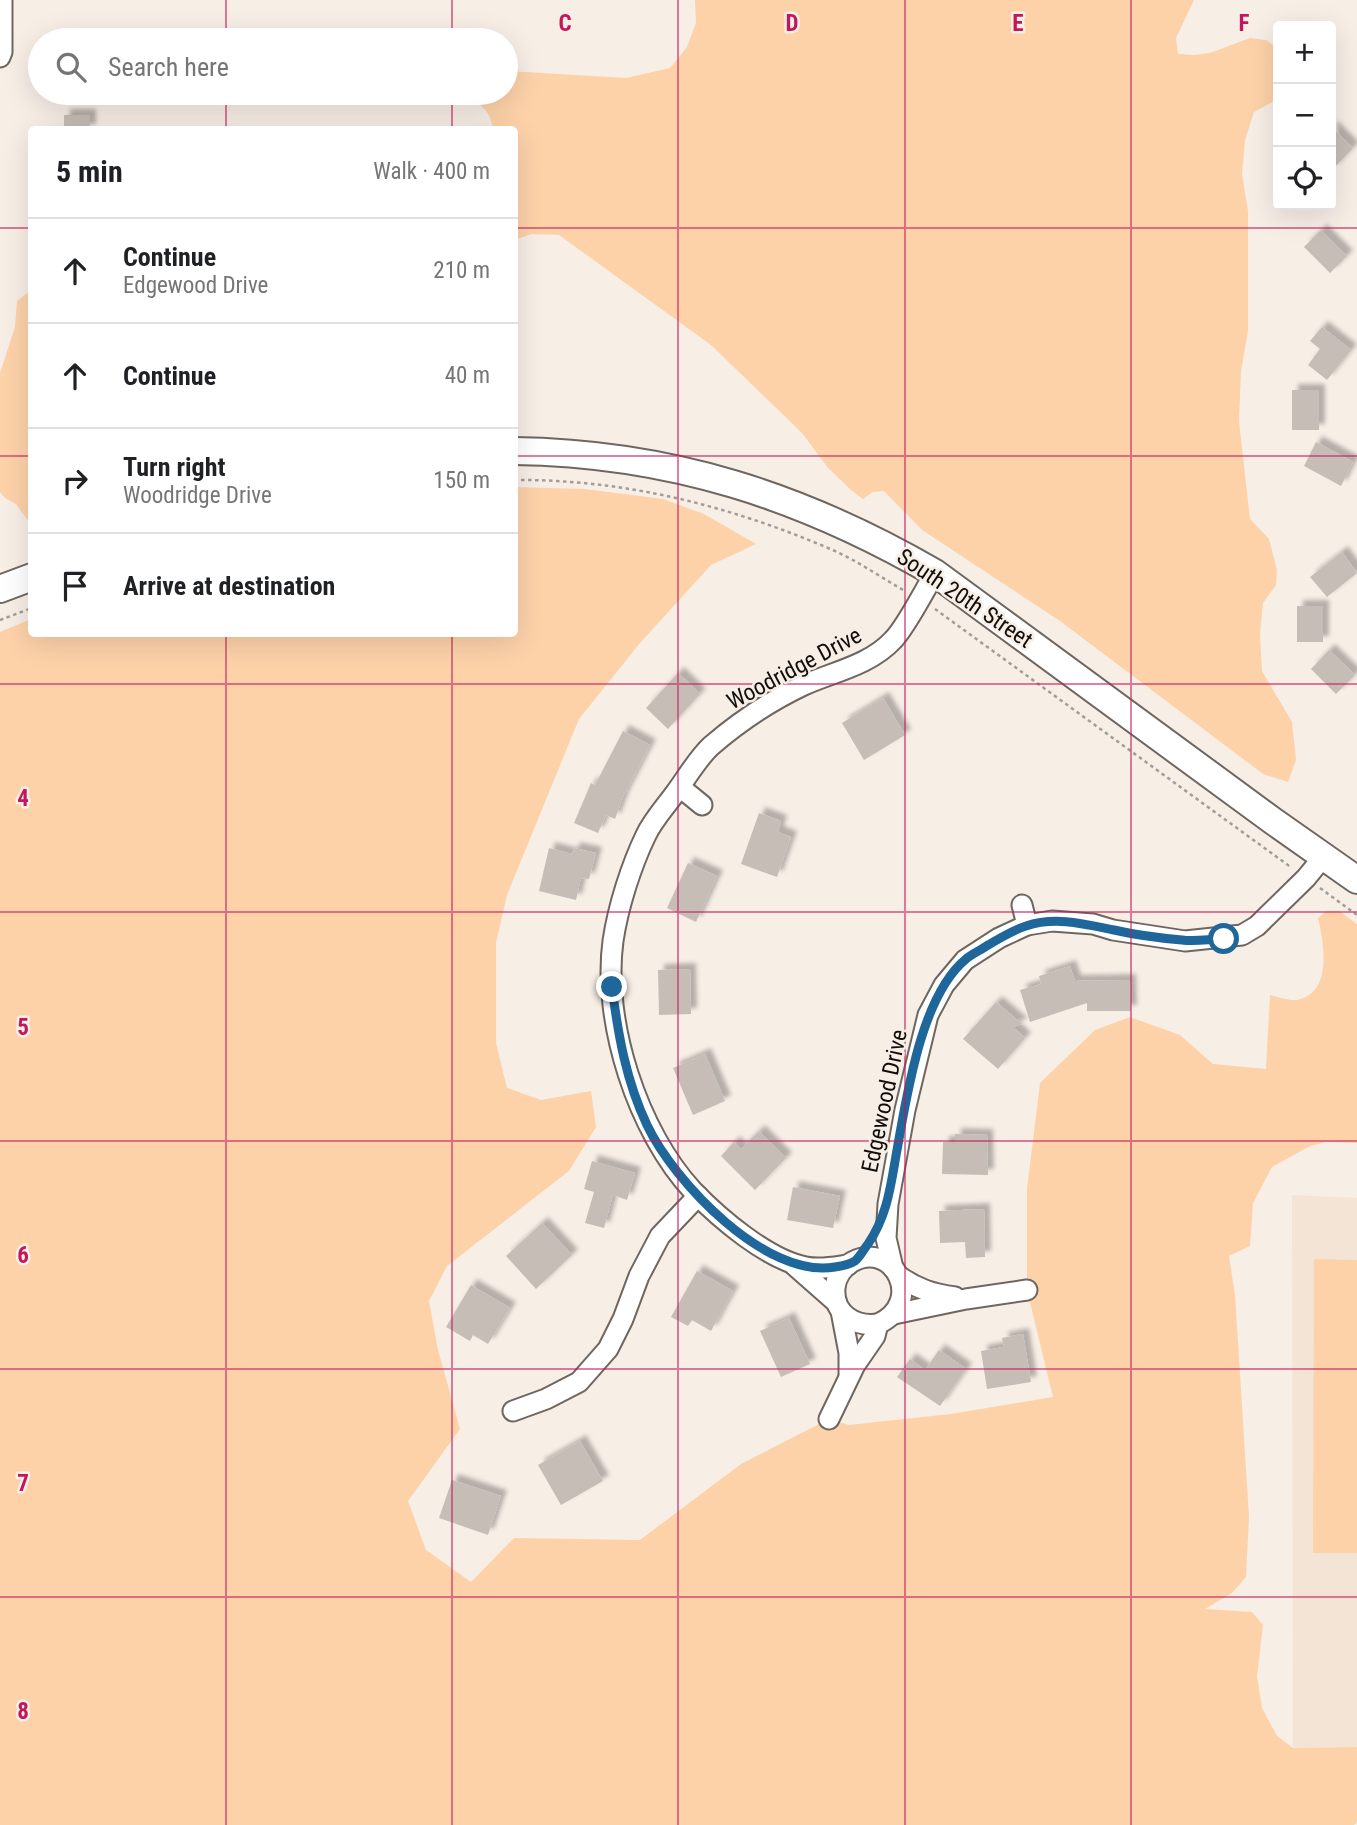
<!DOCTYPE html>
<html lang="en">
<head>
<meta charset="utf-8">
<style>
  :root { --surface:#fff; --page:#f6f6f6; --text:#202124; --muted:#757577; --line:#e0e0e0 }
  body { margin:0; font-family:"Roboto Condensed",sans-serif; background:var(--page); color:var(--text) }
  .controls { position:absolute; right:21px; top:21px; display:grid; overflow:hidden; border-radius:7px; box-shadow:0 7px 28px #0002 }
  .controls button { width:63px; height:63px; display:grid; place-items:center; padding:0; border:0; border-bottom:2px solid var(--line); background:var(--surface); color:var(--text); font:35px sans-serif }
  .stop { position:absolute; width:21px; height:21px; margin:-16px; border:5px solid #1f679b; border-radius:50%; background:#fff }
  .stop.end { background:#1f679b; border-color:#fff; box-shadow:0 2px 7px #0008 }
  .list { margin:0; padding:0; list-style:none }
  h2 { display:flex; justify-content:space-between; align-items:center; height:91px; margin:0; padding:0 28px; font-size:30px }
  h2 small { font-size:23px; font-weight:400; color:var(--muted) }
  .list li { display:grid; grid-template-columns:46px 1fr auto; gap:21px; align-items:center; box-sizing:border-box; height:105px; padding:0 28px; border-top:2px solid var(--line) }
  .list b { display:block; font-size:26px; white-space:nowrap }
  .list p { margin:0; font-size:23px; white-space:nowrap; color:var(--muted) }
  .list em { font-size:23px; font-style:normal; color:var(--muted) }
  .icon { flex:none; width:38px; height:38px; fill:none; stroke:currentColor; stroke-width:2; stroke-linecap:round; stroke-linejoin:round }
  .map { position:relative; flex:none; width:1357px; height:1825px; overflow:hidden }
  .search { position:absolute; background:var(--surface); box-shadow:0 7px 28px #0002; left:28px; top:28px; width:490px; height:77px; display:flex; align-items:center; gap:18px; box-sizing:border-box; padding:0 24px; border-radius:38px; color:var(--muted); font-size:26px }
  .panel { position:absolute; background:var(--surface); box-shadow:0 7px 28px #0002; left:28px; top:126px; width:490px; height:511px; border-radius:7px }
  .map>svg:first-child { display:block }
  .built { fill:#f3e4d6 }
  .green { fill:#fdd2a9 }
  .building { fill:#c6beb6; filter:url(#shadow) }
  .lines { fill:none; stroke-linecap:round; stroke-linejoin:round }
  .street-casing { stroke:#6e665f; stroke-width:23 }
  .secondary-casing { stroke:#6e665f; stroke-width:30 }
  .path { stroke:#a39d97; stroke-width:2.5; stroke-dasharray:3.5 3.5; stroke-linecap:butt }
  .street { stroke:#fff; stroke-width:19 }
  .secondary { stroke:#fff; stroke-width:26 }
  .route { stroke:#1f679b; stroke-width:9 }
  .grid { fill:none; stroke:#c2185b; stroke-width:2; stroke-opacity:0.55 }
  .labels { text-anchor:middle; stroke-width:5; stroke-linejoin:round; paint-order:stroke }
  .street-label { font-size:23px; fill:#100d0b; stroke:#f7eee6 }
  .grid-label { font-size:23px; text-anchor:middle; font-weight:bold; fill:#c2185b; stroke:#f7eee6; stroke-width:5; stroke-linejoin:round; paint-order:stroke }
</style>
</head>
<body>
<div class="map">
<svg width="1357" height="1825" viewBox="0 0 1357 1825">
  <defs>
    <filter id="shadow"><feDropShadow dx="6" dy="-6" stdDeviation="2" flood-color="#0004"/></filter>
  </defs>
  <rect width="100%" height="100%" fill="#f7eee6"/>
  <polygon class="built" points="1292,1195 1357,1198 1357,1747 1293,1748"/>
  <g class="green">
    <path d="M695,0H1194L1176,38L1178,54L1194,55L1210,53L1250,38L1266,40L1278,49V99L1254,112L1245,140L1242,174L1248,211V331L1241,371L1239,421L1250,519L1269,539L1277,570L1276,585L1263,603L1260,634L1262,671L1292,722L1296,760L1288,782L1263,774L1060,621L922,530L884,491L873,492L863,499L851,490L828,468L802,433L711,345L559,235L531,234L515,240L514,130L493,129C489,104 475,101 453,96L450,93H506V71L626,78L670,68L687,47L696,23Z"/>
    <polygon points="31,290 31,525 16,504 5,498 0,492 0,373 15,327 17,301"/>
    <path d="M515,487L584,489L663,499L704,514L756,544L711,565L640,643L579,719L507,895L496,943V1043L507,1088L541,1100L591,1091L596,1127L569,1171L447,1266L429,1301L438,1350L460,1429L408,1501L426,1550L471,1582L514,1538L640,1540L741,1464L829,1419L849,1425L951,1414L1053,1397L1027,1290V1189L1040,1083L1095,1030L1130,1017L1180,1035L1213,1064L1266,1069L1270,995C1278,997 1290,1001 1297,1000C1333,993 1324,943 1318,918L1327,911H1339L1357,924V1143L1326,1142L1310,1146L1272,1167L1253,1203L1250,1246L1229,1256L1235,1295L1249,1517L1246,1577L1232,1593L1205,1609L1252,1612L1263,1625L1257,1676L1262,1708L1277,1736L1293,1748L1357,1747V1822L1354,1825H0V632L31,619L32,634H514Z"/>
    <polygon points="1314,1259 1357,1260 1357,1553 1313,1553"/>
  </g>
  <g class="building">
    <rect x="64" y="115" width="26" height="15"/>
    <polygon points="1331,126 1353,148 1331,171"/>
    <polygon points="1321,230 1347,256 1330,273 1304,247"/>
    <polygon points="1322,327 1351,350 1327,380 1308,365 1320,349 1310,341"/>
    <rect x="1292" y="390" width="27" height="40"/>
    <polygon points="1316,442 1353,462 1341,486 1304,466"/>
    <polygon points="1342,552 1357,573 1327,597 1310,577"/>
    <rect x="1297" y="606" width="26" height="36"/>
    <polygon points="1329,650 1355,675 1336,694 1311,669"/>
    <polygon points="678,673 700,694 668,729 646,708"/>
    <polygon points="883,698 905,735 864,760 842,723"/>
    <polygon points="623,731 650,745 623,797 615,819 606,815 598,833 574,823 591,783 595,785"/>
    <polygon points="759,813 781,821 778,832 791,837 777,877 741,864"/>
    <polygon points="549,848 572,854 574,848 596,853 589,879 581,878 576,900 539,891"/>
    <polygon points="688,863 717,876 696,922 667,908"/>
    <polygon points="1070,966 1075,981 1130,980 1131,1011 1087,1011 1087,1003 1030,1022 1020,990 1041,984 1039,976"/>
    <polygon points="690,969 691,1014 659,1015 658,970"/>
    <polygon points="996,1002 1022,1024 1013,1027 1025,1038 998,1069 963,1039"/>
    <polygon points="705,1054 725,1101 693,1115 673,1068"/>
    <polygon points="759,1131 786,1158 755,1190 721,1156 734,1142 741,1149"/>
    <polygon points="955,1134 987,1135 988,1175 942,1174 943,1142 955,1142"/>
    <polygon points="592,1161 635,1173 627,1200 613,1195 604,1228 585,1223 594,1192 584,1189"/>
    <polygon points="793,1187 840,1196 833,1228 787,1220"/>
    <polygon points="984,1209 985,1257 966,1258 965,1242 940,1243 939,1211"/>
    <polygon points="542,1223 572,1255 536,1289 506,1256"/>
    <polygon points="697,1271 733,1291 711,1331 692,1320 688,1326 671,1317"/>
    <polygon points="471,1285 510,1308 488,1344 473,1335 470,1341 446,1327"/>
    <polygon points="789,1318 810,1364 781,1377 760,1331"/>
    <polygon points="1023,1334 1031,1382 987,1389 981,1351 1004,1347 1002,1338"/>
    <polygon points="939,1350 966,1369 940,1406 897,1377 910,1359 925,1370"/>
    <polygon points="580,1441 603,1481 561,1505 538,1465"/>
    <polygon points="452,1480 501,1496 488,1535 439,1518"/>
  </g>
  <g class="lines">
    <g class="street-casing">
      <g id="street">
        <polyline points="0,57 2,52 2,0"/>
        <polyline points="680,787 702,805"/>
        <polyline points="1022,905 1027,925"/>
        <polyline points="794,1265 836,1302"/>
        <path d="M848,1265C834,1267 820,1270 806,1267C768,1260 719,1218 693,1191C638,1132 602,1022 613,941C618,907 631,866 646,835C653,820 666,806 676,792C687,777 698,758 711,746C740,721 770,701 804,685C833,672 870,665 893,640C906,627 924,591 935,573"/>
        <polyline points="893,1268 886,1238 888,1204 905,1110 928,1015 944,985 965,960 999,938 1027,925 1052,921 1093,924 1113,930 1185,941 1242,935 1257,926 1306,878 1324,856"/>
        <path d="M899,1276C917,1289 933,1294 955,1297"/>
        <polyline points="841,1311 849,1353 849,1374"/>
        <polyline points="894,1314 966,1299 1027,1290"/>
        <polyline points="513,1411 546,1399 579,1382 608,1349 623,1319 639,1276 660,1236 698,1196"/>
        <path d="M829,1419L855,1365L875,1336L878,1324C926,1302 893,1239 852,1262C842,1268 836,1277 835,1288C833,1314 855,1327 878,1324"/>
      </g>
    </g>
    <g class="secondary-casing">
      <g id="secondary">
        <path d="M514,451C670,453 802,496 935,573L1273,821L1357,880"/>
        <polyline points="0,589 32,577"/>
      </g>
    </g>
    <g class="path">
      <path d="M514,480C626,479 734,507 835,551C859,562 882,578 905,591"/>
      <polyline points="935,609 1292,868"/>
      <polyline points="0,620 32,608"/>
      <polyline points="1320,888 1357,915"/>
    </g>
    <use href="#street" class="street"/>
    <use href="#secondary" class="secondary"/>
  </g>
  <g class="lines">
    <path class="route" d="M612,987C618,1034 626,1081 647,1125C674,1182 766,1279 835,1267C842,1266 849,1265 855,1261C860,1257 864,1249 868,1244C888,1215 891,1183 897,1150C907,1095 921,996 966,959C972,954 981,950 988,945C1000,938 1013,930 1026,926C1055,916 1085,924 1114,930C1136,935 1159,938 1182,940C1195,942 1210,939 1224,939"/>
  </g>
  <path class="grid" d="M226,0V40M452,0V40M678,0V1825M905,0V1825M1131,0V1825M226,93V130M452,93V130M0,228H32M514,228H1357M0,456H32M514,456H1357M226,634V1825M452,634V1825M0,684H1357M0,912H1357M0,1141H1357M0,1369H1357M0,1597H1357"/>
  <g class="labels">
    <g class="street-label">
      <text transform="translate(965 598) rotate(34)" y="8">South 20th Street</text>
      <text transform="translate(794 668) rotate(-28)" y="8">Woodridge Drive</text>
      <text transform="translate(884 1101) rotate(-78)" y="8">Edgewood Drive</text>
    </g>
  </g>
  <g class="grid-label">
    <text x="565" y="31">C</text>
    <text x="792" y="31">D</text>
    <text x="1018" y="31">E</text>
    <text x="1244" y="31">F</text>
    <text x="23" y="806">4</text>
    <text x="23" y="1035">5</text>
    <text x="23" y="1263">6</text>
    <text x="23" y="1491">7</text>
    <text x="23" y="1719">8</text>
  </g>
</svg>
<div class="controls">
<button>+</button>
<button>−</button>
<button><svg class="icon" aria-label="locate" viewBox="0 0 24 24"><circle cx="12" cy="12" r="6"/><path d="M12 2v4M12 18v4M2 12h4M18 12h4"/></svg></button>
</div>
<div class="stop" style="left:1224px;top:939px"></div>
<div class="stop end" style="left:612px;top:987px"></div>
<div class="search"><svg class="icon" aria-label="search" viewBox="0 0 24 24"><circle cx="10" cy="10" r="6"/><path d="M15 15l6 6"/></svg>Search here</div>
<section class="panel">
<h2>5 min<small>Walk · 400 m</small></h2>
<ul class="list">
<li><svg class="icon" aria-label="ahead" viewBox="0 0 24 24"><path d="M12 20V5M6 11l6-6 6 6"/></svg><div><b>Continue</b><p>Edgewood Drive</p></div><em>210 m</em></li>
<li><svg class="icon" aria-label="ahead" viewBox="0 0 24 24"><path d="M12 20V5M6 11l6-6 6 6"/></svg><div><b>Continue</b></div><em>40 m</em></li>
<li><svg class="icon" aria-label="right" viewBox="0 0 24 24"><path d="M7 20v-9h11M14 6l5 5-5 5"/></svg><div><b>Turn right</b><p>Woodridge Drive</p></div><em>150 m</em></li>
<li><svg class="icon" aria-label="arrive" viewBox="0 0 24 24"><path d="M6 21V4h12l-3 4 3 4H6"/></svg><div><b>Arrive at destination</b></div></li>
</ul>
</section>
</div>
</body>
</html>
